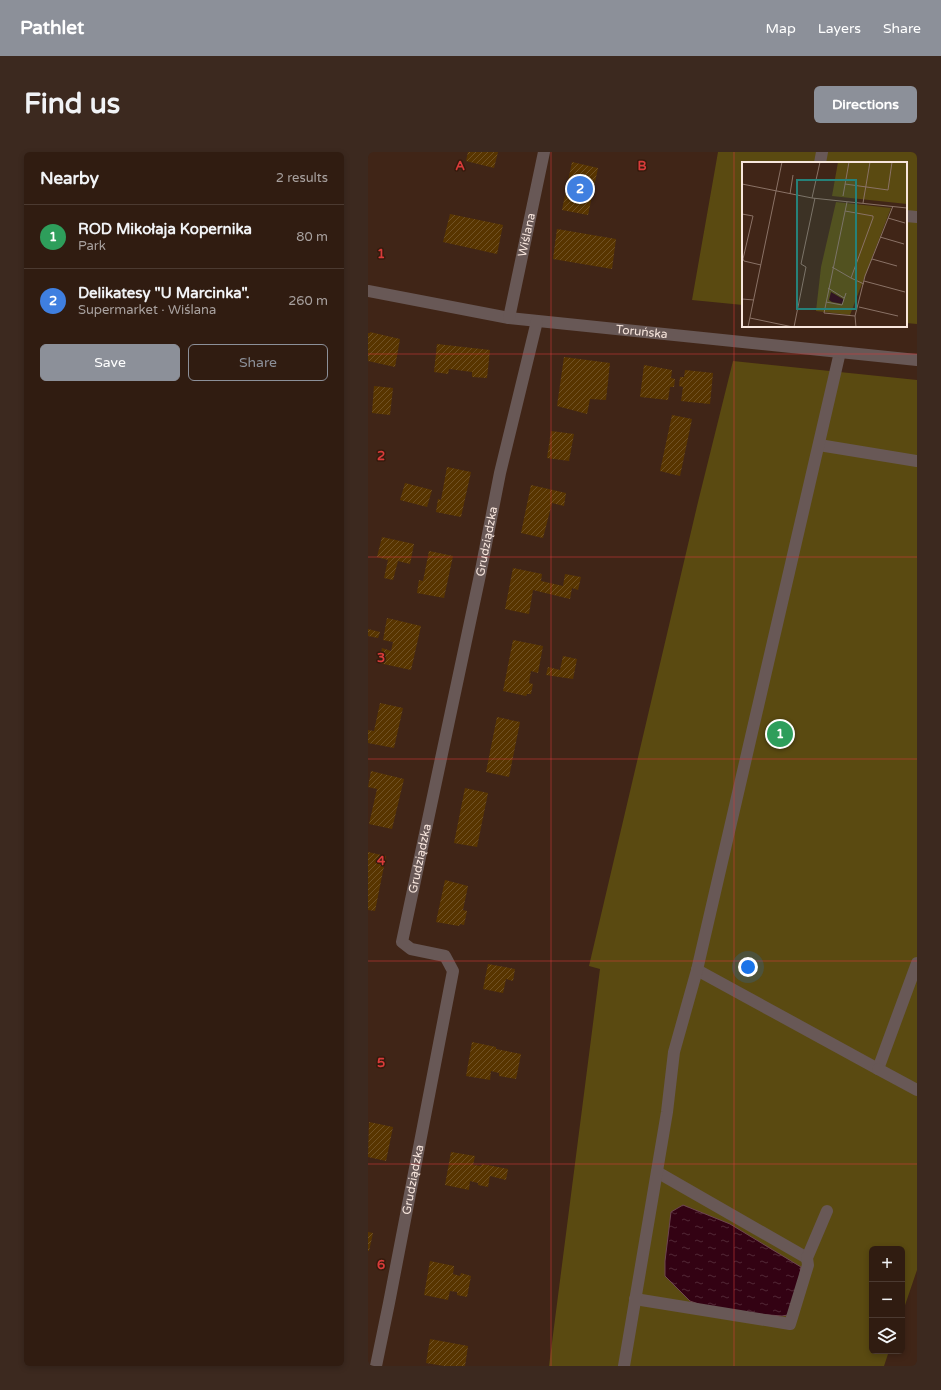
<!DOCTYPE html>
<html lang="en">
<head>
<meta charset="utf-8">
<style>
  :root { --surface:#301c11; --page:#3c291f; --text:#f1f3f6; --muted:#a8a19f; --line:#4b3a31; --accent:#8c9099 }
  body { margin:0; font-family:"Varela Round",sans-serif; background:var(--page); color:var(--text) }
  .controls { position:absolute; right:12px; bottom:12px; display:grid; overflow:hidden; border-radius:6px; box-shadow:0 2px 6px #0003 }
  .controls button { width:36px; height:36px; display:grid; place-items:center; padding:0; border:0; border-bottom:1px solid var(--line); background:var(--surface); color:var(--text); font:20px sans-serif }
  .you { position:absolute; left:380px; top:815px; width:14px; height:14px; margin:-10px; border:3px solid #fff; border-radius:50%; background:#1a73e8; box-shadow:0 0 0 6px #1a73e833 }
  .badge { display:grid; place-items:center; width:26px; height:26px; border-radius:50%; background:var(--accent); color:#fff; font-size:13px; font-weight:700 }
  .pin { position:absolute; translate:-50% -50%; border:2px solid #fff; box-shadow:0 1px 4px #0006 }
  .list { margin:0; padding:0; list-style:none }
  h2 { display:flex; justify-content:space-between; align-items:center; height:52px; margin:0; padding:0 16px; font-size:17px }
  h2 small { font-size:13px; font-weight:400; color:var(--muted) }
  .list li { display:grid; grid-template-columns:26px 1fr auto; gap:12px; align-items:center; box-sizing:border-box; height:64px; padding:0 16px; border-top:1px solid var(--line) }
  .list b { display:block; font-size:15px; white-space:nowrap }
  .list p { margin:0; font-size:13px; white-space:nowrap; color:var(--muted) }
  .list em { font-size:13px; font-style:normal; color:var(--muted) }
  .actions { display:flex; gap:8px; padding:12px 16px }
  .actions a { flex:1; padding:9px 0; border:1px solid var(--accent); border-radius:6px; text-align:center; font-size:14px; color:var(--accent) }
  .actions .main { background:var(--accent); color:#fff }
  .icon { flex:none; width:22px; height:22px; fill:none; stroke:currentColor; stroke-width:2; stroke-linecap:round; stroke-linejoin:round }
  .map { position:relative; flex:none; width:549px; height:1214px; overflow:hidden; border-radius:6px }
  header { display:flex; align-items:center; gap:24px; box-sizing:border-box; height:56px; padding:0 20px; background:var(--accent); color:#fff }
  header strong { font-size:19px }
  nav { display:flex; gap:22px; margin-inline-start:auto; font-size:14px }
  .intro { display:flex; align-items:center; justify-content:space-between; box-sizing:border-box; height:96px; padding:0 24px }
  h1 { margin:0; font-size:28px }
  .button { padding:10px 18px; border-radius:6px; background:var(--accent); color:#fff; font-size:14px; font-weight:700 }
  main { display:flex; gap:24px; padding:0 24px }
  aside { flex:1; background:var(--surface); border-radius:6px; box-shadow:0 2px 6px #0003 }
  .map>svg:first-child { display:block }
  .green { fill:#5a4a11 }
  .water { fill:url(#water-ripples); stroke:#6e4650 }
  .building { fill:url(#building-hatch) }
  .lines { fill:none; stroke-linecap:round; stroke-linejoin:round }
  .service { stroke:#685856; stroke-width:12 }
  .minor { stroke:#685856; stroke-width:12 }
  .grid { fill:none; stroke:#d93b3a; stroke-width:1; stroke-opacity:0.55 }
  .labels { text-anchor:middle; stroke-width:3; stroke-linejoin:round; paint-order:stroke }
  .street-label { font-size:12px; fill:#f8e6dd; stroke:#351b0d }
  .inset-road { fill:none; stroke:#8a7266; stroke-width:1 }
  .view { fill:#268179; fill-opacity:0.15; stroke:#268179; stroke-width:2 }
  .inset-edge { fill:none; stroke:#f8e6dd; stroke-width:2 }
  .grid-label { font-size:13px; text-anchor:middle; font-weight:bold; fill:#d93b3a; stroke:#351b0d; stroke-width:3; stroke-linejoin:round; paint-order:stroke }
</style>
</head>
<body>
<header>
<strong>Pathlet</strong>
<nav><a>Map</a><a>Layers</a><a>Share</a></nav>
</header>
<div class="intro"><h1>Find us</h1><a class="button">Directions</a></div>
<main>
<aside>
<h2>Nearby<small>2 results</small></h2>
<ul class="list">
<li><span class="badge" style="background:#2e9e5b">1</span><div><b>ROD Mikołaja Kopernika</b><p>Park</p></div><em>80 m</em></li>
<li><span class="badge" style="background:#3f7fe0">2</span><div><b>Delikatesy &quot;U Marcinka&quot;.</b><p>Supermarket · Wiślana</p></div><em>260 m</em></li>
</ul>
<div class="actions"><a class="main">Save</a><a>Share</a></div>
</aside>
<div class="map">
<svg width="549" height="1214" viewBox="0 0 549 1214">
  <defs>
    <pattern id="water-ripples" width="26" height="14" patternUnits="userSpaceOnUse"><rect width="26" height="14" fill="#330213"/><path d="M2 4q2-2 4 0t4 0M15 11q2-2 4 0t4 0" fill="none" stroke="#512735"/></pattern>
    <pattern id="building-hatch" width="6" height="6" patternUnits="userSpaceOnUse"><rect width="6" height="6" fill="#583500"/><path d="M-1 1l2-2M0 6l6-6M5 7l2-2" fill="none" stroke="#715225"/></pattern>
  </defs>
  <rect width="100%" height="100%" fill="#402517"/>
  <g class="green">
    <polygon points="350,0 549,0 549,172 538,171 538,11 375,11 375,153 324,148"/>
    <polygon points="365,209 549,228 549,1118 534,1162 534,1097 504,1097 504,1199 521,1199 516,1214 181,1214 232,817 221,814 330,350"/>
  </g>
  <polygon class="water" points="315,1053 362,1072 433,1115 426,1162 414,1164 350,1159 322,1149 297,1124 297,1109 303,1060"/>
  <g class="building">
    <polygon points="100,0 130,0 126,16 98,9"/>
    <polygon points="204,10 230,16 220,63 194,58"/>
    <polygon points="82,62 135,73 129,102 75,90"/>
    <polygon points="189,77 248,87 244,117 185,107"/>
    <polygon points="2,180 32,187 27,215 0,209 0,181 2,181"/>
    <polygon points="69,192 122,198 119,226 104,225 104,220 81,217 80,222 66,220"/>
    <polygon points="196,205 242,211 238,248 222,247 219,262 189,254"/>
    <polygon points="276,213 304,218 303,226 307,227 306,235 302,235 300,248 272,245"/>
    <polygon points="317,218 345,221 342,252 313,249 315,235 311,234 312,225 316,225"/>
    <polygon points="6,234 25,236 22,263 4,261"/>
    <polygon points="304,263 324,267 312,324 292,319"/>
    <polygon points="183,279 206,282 201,309 179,306"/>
    <polygon points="79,315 103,320 93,365 68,360 70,347 73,348"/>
    <polygon points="37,331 64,338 59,355 32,348"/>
    <polygon points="163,333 198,341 196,354 184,351 175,386 153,381"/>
    <polygon points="14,385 46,392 42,412 30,409 25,428 16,426 20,408 9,405"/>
    <polygon points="61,399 85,404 76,446 49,441 51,428 55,429"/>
    <polygon points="145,416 174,422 173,429 195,434 197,422 213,425 210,438 204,436 202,447 165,438 161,462 137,457"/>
    <polygon points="19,466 53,474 43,518 11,511 14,496 23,499 25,490 15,488"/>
    <polygon points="0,477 12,480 10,486 0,484"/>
    <polygon points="145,488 175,494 170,521 163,519 161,531 165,532 163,542 159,542 158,544 135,539"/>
    <polygon points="195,504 209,507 205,527 178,523 180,515 192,518"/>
    <polygon points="12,551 35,556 26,596 0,591 0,578 6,579"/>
    <polygon points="129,565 152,570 141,625 118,620"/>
    <polygon points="3,619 36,627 24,677 1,672 9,637 0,635"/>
    <polygon points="97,636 120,641 109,695 86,691"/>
    <polygon points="0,700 18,704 7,759 0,758"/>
    <polygon points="77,728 100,734 95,758 99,759 96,773 92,772 91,774 68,770"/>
    <polygon points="120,812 147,817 145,829 138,827 135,841 115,837"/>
    <polygon points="104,890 128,895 128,897 153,902 148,927 131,924 131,921 123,919 122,928 98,924"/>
    <polygon points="1,970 25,975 18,1009 0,1005"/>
    <polygon points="83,1000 107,1004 105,1013 113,1014 114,1012 140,1017 138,1028 122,1024 120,1035 110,1033 110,1031 102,1029 101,1038 77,1033"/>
    <polygon points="0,1080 5,1081 1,1099 0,1099"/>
    <polygon points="62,1109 86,1114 85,1122 92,1124 93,1121 103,1124 99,1145 89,1143 89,1140 82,1139 80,1148 56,1143"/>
    <polygon points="62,1187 100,1194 97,1214 76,1214 58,1211"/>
  </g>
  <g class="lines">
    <g class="service">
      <polyline points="452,11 454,0"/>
      <polyline points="538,64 549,65"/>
      <polyline points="451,293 549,309"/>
      <polyline points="329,818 510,917 549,811"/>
      <polyline points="510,917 549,938"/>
      <polyline points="289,1020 439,1106"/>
      <polyline points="267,1147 422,1172 440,1113 439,1106 459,1059"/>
      <polyline points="256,1214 299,960 306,900 329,818 472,200"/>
    </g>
    <g class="minor">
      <path id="s1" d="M0,139L141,166L549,208"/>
      <path id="s2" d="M141,166L176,0"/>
      <path id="s3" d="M8,1214L21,1151L85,819L77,804L43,797L34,790L112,423L132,321L169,169"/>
    </g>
  </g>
  <path class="grid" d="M183,0V1214M366,0V1214M0,202H549M0,405H549M0,607H549M0,809H549M0,1012H549"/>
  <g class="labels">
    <g class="street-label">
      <text dy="4" stroke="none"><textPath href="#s2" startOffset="85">Wiślana</textPath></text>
      <text dy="4" stroke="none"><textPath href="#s1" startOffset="277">Toruńska</textPath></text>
      <text dy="4" stroke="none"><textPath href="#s3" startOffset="875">Grudziądzka</textPath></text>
      <text dy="4" stroke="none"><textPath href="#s3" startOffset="551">Grudziądzka</textPath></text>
      <text dy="4" stroke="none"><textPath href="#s3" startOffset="190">Grudziądzka</textPath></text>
    </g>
  </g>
  <g transform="translate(374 10)">
    <rect width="165" height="165" fill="#402517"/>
    <path d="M96,0H165V42L90,34ZM94,40L149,46L108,153L74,149L79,105Z" fill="#5a4a11"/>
    <path d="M89,130L101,137V142L90,140L87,138Z" fill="#330213"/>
    <path class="inset-road" d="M0,22L70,36L165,46M103,22L146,28L150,0M48,32L51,13M101,34L107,0M70,36L78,0M105,40L82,151L113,154M121,41L128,0M0,52L11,54L1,97L2,99L19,103M146,56L163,61M138,75L162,82M130,97L155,104M90,105L109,116L131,56V54L103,49M109,116L122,122M122,119L163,130M86,126L102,136M0,137L12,138M84,140L100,143L104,131M117,145L156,154M8,156L51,165M6,165L40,0M52,165L64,105L59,102L73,36M114,165L113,154L123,114L151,44"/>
    <path class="view" d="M55,18H114V147H55Z"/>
    <rect width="165" height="165" class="inset-edge"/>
  </g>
  <g class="grid-label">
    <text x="92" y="18">A</text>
    <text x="274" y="18">B</text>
    <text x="13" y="106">1</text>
    <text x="13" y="308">2</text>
    <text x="13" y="510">3</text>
    <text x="13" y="713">4</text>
    <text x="13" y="915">5</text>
    <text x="13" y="1117">6</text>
  </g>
</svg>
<div class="controls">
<button>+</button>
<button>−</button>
<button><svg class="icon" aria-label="layers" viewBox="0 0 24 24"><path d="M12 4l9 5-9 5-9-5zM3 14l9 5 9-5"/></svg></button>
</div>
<div class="you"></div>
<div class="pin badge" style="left:412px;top:582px;background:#2e9e5b">1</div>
<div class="pin badge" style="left:212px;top:37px;background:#3f7fe0">2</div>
</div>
</main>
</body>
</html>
